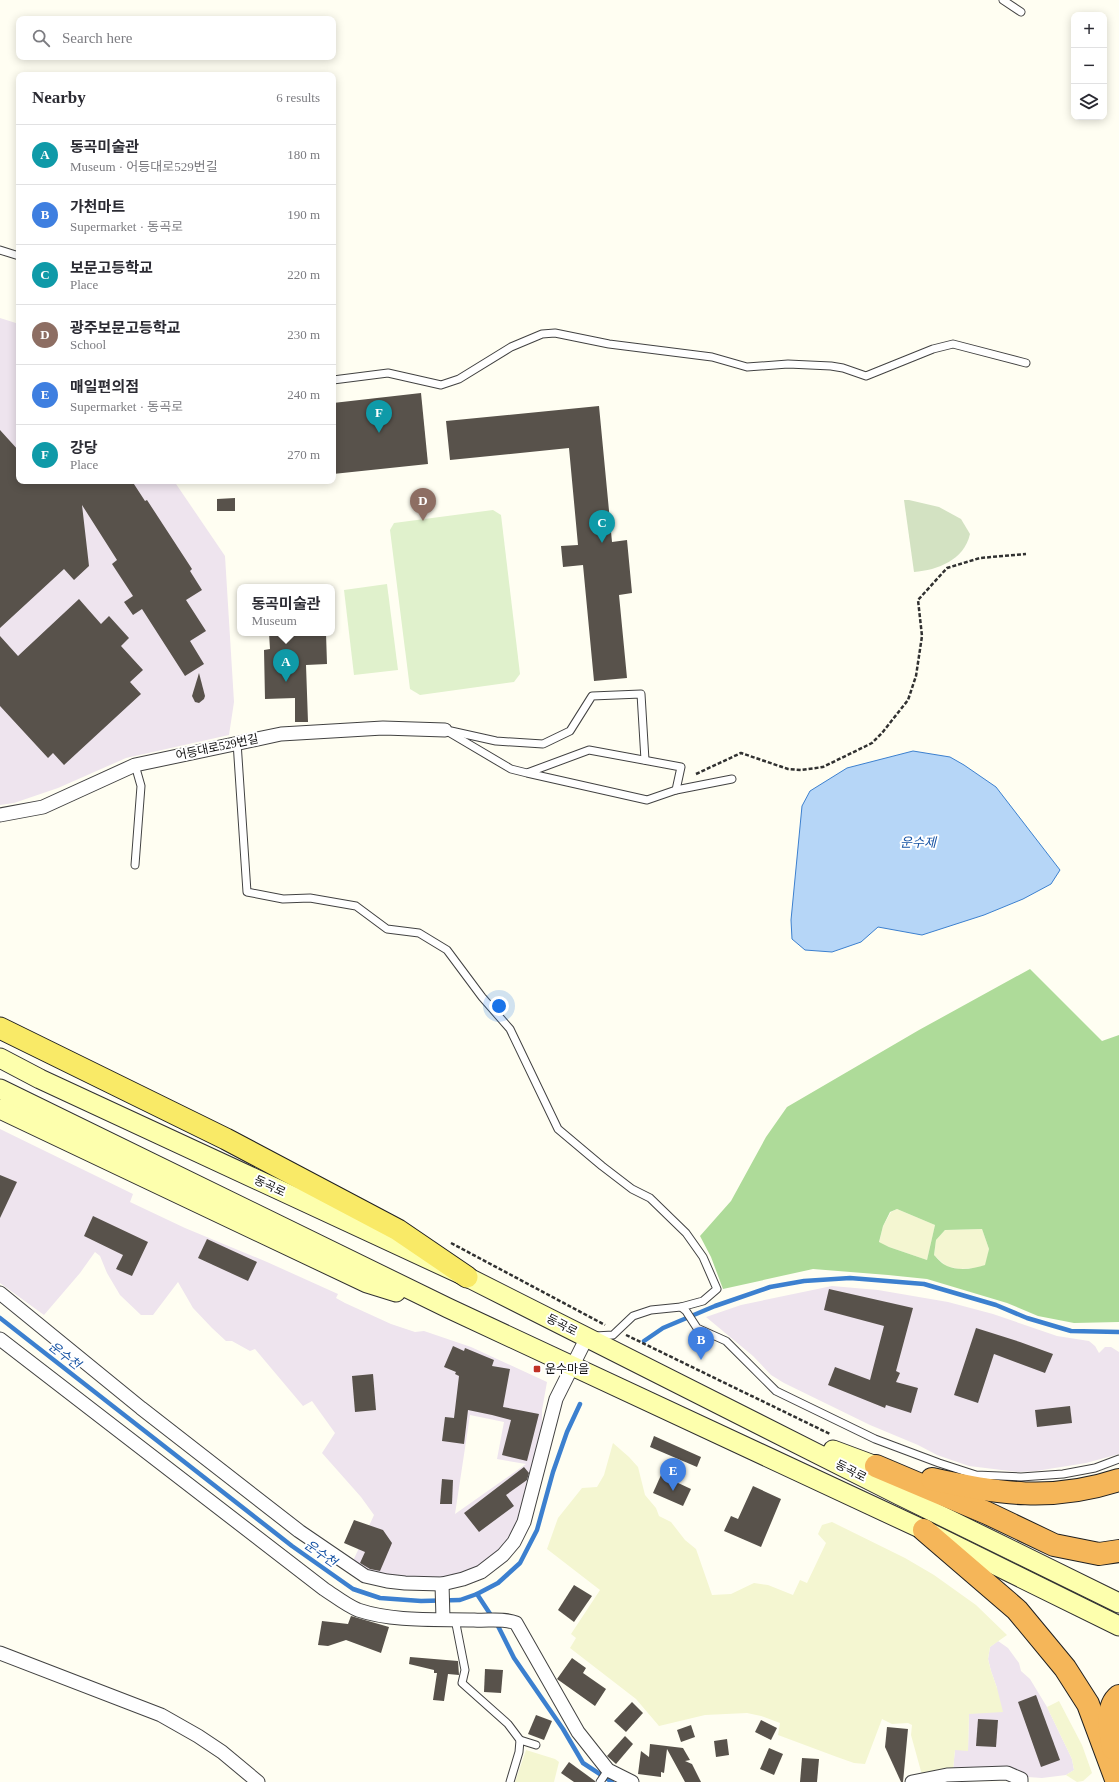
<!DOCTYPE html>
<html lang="en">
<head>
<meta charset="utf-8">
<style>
  :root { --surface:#fff; --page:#f2f2f3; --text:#2b2b33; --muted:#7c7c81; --line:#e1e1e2; --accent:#111827 }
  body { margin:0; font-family:"Times New Roman","Noto Sans KR",serif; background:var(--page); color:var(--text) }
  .controls { position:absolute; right:12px; top:12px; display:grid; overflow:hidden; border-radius:8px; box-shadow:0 2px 10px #0003 }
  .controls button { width:36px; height:36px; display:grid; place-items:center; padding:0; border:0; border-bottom:1px solid var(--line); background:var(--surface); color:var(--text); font:20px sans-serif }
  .you { position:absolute; left:499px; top:1006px; width:14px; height:14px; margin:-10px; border:3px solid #fff; border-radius:50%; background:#1a73e8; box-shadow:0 0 0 6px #1a73e833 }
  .badge { display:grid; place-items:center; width:26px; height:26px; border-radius:50%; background:var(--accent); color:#fff; font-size:13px; font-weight:700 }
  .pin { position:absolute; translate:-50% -33px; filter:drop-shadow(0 1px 2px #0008) }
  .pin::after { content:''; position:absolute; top:21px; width:14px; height:12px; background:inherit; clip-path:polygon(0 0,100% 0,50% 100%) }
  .popup { position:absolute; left:237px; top:584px; width:98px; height:52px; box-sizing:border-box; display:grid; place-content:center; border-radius:8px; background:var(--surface); filter:drop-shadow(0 1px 3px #0005); font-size:13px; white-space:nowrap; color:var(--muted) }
  .popup b { font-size:15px; color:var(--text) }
  .popup::after { content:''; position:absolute; left:50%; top:100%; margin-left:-8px; border:8px solid transparent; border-top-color:var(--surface) }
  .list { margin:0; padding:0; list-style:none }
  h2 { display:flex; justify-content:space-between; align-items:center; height:52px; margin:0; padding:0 16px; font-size:17px }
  h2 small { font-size:13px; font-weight:400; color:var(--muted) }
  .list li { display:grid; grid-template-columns:26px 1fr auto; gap:12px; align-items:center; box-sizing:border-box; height:60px; padding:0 16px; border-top:1px solid var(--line) }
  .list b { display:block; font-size:15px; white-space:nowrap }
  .list p { margin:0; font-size:13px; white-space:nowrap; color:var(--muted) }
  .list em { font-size:13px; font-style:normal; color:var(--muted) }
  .icon { flex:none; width:22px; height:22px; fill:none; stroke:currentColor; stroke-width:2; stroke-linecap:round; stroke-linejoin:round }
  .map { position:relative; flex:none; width:1119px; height:1782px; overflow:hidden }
  .search { position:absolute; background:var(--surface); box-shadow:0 2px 10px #0003; left:16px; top:16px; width:320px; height:44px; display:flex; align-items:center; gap:10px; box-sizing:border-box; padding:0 14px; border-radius:8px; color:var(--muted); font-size:15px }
  .panel { position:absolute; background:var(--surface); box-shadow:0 2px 10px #0003; left:16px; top:72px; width:320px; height:412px; border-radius:8px }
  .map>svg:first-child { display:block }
  .industrial { fill:#eee4ee; fill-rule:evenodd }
  .farmland { fill:#f4f6d1 }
  .forest { fill:#aedb99; fill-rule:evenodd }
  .cemetery { fill:#d3e2c2 }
  .pitch { fill:#e0f1cc }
  .water { fill:#b6d6f7; stroke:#3c80cf }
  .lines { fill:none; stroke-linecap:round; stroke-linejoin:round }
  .stream { stroke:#3c80cf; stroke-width:4.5 }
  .building { fill:#58524b }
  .lane-casing { stroke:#424242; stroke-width:9 }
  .street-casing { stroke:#424242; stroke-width:15 }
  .secondary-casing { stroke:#313131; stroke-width:21 }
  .primary-casing { stroke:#202020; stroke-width:23 }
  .highway-casing { stroke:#202020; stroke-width:24 }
  .path { stroke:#313131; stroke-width:2.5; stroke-dasharray:4 2; stroke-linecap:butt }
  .lane { stroke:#fff; stroke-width:7 }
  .street { stroke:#fff; stroke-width:13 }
  .secondary { stroke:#fdffad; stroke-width:19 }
  .primary { stroke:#f9ea67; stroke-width:21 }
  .highway { stroke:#f5b659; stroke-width:22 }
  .poi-dot { fill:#c23325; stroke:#fff; stroke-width:1.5 }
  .labels { text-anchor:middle; stroke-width:4; stroke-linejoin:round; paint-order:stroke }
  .street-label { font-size:12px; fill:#0f0f0f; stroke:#fff }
  .poi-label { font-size:12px; fill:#0f0f0f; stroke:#fff; text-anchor:start }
  .water-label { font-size:13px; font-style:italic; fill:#1653a4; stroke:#fff }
</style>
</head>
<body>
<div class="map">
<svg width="1119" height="1782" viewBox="0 0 1119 1782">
  <rect width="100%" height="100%" fill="#fffef2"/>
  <g class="industrial">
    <polygon points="0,318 19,324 19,481 174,481 225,556 234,702 229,735 126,758 58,788 14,803 0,805"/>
    <path d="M0,1129L133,1194L130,1202L185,1228L267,1262L338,1294L336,1298L345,1303L391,1324L415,1332L424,1331L471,1347L547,1382L542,1410V1427L530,1482L514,1530L503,1546L477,1569L441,1578L382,1575L368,1571L353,1561L374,1515L361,1497L322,1453L335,1433L312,1401L303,1406L255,1349L250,1351L232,1341H226L212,1328L193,1308L178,1282L153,1315H141L120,1295L107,1273L100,1256L95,1252L80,1273L44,1315L0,1283ZM470,1415L504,1422L497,1459L526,1464L455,1514Z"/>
    <polygon points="832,1286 878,1290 948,1302 993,1314 1057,1336 1089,1341 1095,1346 1099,1353 1105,1347 1111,1347 1119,1352 1119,1454 1086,1463 1036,1471 1019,1472 969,1466 937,1455 918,1445 870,1425 784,1383 771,1375 753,1356 706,1317 741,1305"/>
    <polygon points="998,1641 1008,1648 1019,1663 1021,1671 1030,1679 1047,1707 1072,1759 1074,1770 1066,1775 1042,1778 1028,1777 1016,1772 953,1770 955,1749 968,1750 969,1713 997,1688 991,1671 988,1659 990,1647"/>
  </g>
  <g class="farmland">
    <polygon points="897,1209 935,1225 927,1260 889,1247 879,1243 883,1226 891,1212"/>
    <polygon points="982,1229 989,1249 986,1265 976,1268 959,1269 946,1266 934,1255 936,1240 945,1230"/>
    <polygon points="613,1443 629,1457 638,1467 645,1495 656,1508 659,1516 671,1522 685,1540 696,1549 712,1595 731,1594 754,1583 768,1585 793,1595 800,1580 807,1583 826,1543 818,1534 822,1525 832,1522 905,1558 934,1575 976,1605 1007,1635 990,1647 988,1659 991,1671 997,1688 1003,1712 969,1714 968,1751 955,1750 953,1770 922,1775 911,1735 912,1725 908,1723 892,1724 882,1719 865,1764 854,1763 837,1757 778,1735 780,1723 761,1716 747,1713 705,1715 659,1726 636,1699 570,1648 576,1638 571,1634 600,1590 547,1549 558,1518 582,1488 597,1487 604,1475"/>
    <polygon points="1059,1701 1082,1745 1092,1773 1083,1781 1077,1782 1066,1775 1074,1770 1072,1759 1047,1707"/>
    <polygon points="526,1750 555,1759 559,1762 554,1782 515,1782"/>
  </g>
  <path class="forest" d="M1030,969L1102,1041L1119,1035V1322L1074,1323L1038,1316L1007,1303L927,1279L888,1275L813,1269L723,1289L711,1257L700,1236L731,1201L766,1137L787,1107L919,1030ZM897,1209L935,1225L927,1260L889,1247L879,1242L883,1226L890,1212ZM982,1229L989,1249L985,1265C974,1269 958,1271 947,1266C942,1264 938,1259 934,1255L936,1240L945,1230Z"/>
  <path class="cemetery" d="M904,500H909L939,507L961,519L970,534C964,560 938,570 914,572Z"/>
  <g class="pitch">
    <polygon points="493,510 501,515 520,674 514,682 420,695 410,689 390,530 394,523"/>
    <polygon points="387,584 398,670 354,675 344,590"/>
  </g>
  <polygon class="water" points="913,751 950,757 964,765 996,787 1060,870 1051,884 1023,899 984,915 922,935 878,927 861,942 832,952 805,950 792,939 791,920 802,806 810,791 847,768"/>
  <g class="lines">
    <g class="stream">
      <polyline points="0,1318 292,1546 353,1589 380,1598 421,1601 460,1600 477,1594 498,1583 520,1563 537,1530 553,1472 567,1432 580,1404"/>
      <polyline points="644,1341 663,1328 715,1306 770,1287 804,1281 850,1278 924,1284 996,1305 1027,1318 1071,1331 1119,1332"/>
      <polyline points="477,1594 498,1626 514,1658 563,1729 583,1763 612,1782"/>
    </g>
  </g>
  <g class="building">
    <polygon points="421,393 428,464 333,474 333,403"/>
    <polygon points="599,406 612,542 627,540 632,593 619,595 627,678 594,681 583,565 563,567 561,546 578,545 569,448 450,460 446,421"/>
    <polygon points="0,430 19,451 19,481 132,481 145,501 147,500 192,569 190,571 202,590 186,600 206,631 190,641 204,664 185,676 142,609 133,615 124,602 133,596 112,564 117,560 82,505 89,566 74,580 64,569 0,628"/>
    <polygon points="235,498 235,511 217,511 217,499"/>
    <polygon points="79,599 101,624 109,616 129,638 121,646 143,670 130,682 141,694 64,765 53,753 48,758 0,706 0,636 18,656"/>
    <polygon points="269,633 326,633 327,664 306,665 308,722 295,722 295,698 265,699 264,650 270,649"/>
    <polygon points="199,673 205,696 204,699 199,703 195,702 192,696"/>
    <polygon points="0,1175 17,1182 0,1218"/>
    <polygon points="93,1216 148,1242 132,1276 116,1269 123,1255 84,1236"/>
    <polygon points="207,1239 257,1262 248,1281 198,1258"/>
    <polygon points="829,1289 913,1308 896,1371 900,1373 896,1382 918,1388 911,1413 886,1405 885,1408 828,1385 835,1367 870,1380 884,1326 824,1310"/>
    <polygon points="976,1328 1020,1342 1053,1354 1045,1373 994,1354 978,1403 954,1395"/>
    <polygon points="453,1346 464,1351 465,1348 494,1360 492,1366 510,1369 503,1407 539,1414 527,1461 502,1455 511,1420 492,1415 468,1410 464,1444 442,1441 445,1417 454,1418 459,1376 455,1374 456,1372 444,1367"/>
    <polygon points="373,1374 376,1410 355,1412 352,1376"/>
    <polygon points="1070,1406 1072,1423 1037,1427 1035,1410"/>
    <polygon points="654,1436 701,1457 697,1467 650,1447"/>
    <polygon points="524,1467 529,1473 527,1480 506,1495 514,1506 479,1532 464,1513"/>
    <polygon points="661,1475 691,1489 683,1506 653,1493"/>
    <polygon points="442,1479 453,1480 452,1504 440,1504"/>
    <polygon points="753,1486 781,1499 761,1547 724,1531 731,1516 738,1519"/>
    <polygon points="354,1520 383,1530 392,1543 380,1571 370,1569 360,1563 365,1552 344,1543"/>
    <polygon points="574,1585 592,1596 574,1622 558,1610"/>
    <polygon points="351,1616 389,1627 381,1653 346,1640 328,1646 318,1645 322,1621 348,1624"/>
    <polygon points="410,1657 458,1661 459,1675 448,1674 444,1701 433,1700 437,1673 434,1673 434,1670 409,1664"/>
    <polygon points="572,1658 586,1668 583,1673 606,1689 595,1706 557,1679"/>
    <polygon points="485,1669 503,1670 501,1693 484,1692"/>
    <polygon points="1036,1695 1060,1760 1041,1767 1018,1702"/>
    <polygon points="632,1702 643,1713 626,1732 614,1721"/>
    <polygon points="536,1715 552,1721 544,1740 528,1734"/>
    <polygon points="978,1719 998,1720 996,1747 976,1746"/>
    <polygon points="761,1720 777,1728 771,1740 755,1732"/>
    <polygon points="691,1725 695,1737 681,1742 677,1730"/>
    <polygon points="887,1727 908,1729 903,1782 901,1782 885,1747"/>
    <polygon points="625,1736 633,1744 616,1764 607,1756"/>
    <polygon points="727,1739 729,1755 716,1757 714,1741"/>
    <polygon points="650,1744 683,1748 690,1760 685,1761 692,1764 701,1782 685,1782 667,1749 664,1773 661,1772 661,1777 638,1774 641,1751 649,1757"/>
    <polygon points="769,1748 783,1754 774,1775 760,1769"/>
    <polygon points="802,1758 819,1759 817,1782 800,1782"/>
    <polygon points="569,1762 595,1781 595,1782 574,1782 561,1773"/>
  </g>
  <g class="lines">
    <g class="lane-casing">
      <g id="lane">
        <polyline points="1003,0 1021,12"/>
        <polyline points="0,250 19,256"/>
        <polyline points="333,380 388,373 441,385 459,379 511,347 542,334 555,333 609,344 712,357 747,367 788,364 831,366 843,368 866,376 933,349 953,344 1026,363"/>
        <polyline points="445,730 511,769 527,773 647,800 676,790 681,767 589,750 527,773"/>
        <polyline points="451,731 496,741 543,744 570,731 592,696 641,694 645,760"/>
        <polyline points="237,742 247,892 283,899 310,898 356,906 387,929 419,933 447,950 482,997 510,1029 558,1129 602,1166 632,1189 650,1198 686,1233 703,1257 717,1289 703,1301 681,1307"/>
        <polyline points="135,765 141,786 135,865"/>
        <polyline points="676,790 732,779"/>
        <polyline points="595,1336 613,1335 633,1316 651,1310 681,1307 686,1311 697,1328 726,1341 776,1391 875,1439 939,1463 976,1475 1021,1477 1063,1474 1095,1468 1119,1459"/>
        <polyline points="455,1619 465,1670 462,1683 508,1724 520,1740 519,1752 510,1782"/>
        <polyline points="520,1740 536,1745"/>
        <polyline points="600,1782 608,1770"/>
      </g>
    </g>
    <g class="street-casing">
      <g id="street">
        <polyline points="0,815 43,807 135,765 281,734 383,728 445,730"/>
        <polyline points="0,1293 141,1408 299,1531 365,1576 387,1581 405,1583 442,1584 463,1579 481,1572 503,1555 514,1542 524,1522 556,1399 587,1337"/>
        <path d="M0,1339L324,1589C335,1596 346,1605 358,1610C394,1622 436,1619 474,1620C488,1621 504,1618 516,1623L578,1732L608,1770L632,1782"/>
        <polyline points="442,1584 443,1619"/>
        <polyline points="0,1653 161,1715 198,1736 222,1752 258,1782"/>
        <polyline points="912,1782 947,1775 1007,1773 1021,1779 1021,1782"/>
      </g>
    </g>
    <g class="secondary-casing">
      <g id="secondary">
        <polyline points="0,1058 40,1079 467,1277 899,1495 1119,1603"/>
        <polyline points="0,1089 448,1308 924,1530 1119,1626"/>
        <polyline points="0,1109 367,1283 396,1292"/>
        <polyline points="833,1450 876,1466"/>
      </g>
    </g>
    <g class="primary-casing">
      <polyline id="primary" points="0,1028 226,1139 398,1230 467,1277"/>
    </g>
    <g class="highway-casing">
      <g id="highway">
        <polyline points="876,1466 987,1513 1054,1545 1099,1554 1119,1551"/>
        <path d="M932,1479C998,1494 1053,1502 1119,1480"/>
        <polyline points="924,1530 1017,1610 1065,1668 1088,1704 1117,1782"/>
        <path d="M1113,1748C1110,1733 1105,1707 1119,1696"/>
      </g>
    </g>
    <g class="path">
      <polyline points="696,774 741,753 788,769 801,770 823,767 872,743 882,733 908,700 916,676 922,636 918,600 947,568 980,558 1026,554"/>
      <polyline points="451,1243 605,1325"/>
      <polyline points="626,1335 830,1434"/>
    </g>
    <use href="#lane" class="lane"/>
    <use href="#street" class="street"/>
    <use href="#secondary" class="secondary"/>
    <use href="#primary" class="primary"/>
    <use href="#highway" class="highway"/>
  </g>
  <rect class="poi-dot" x="533" y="1365" width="8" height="8" rx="2"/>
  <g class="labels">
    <g class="street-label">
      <text transform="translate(217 747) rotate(-12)" y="4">어등대로529번길</text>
      <text transform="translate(270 1186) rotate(25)" y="4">동곡로</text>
      <text transform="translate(562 1325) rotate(27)" y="4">동곡로</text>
      <text transform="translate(851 1471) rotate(27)" y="4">동곡로</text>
    </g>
    <g class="poi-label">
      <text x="545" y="1373">운수마을</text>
    </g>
    <g class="water-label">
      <text x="918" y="847">운수제</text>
      <text transform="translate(65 1355) rotate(38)" y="5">운수천</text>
      <text transform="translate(321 1553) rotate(35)" y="5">운수천</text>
    </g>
  </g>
</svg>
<div class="controls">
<button>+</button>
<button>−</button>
<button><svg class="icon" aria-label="layers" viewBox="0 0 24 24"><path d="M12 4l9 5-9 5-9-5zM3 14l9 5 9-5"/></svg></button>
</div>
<div class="you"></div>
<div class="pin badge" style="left:286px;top:682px;background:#0f9aa8">A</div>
<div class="popup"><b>동곡미술관</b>Museum</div>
<div class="pin badge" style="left:701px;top:1360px;background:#3f7fe0">B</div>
<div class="pin badge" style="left:602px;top:543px;background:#0f9aa8">C</div>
<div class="pin badge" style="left:423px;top:521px;background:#8d6e63">D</div>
<div class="pin badge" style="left:673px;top:1491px;background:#3f7fe0">E</div>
<div class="pin badge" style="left:379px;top:433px;background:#0f9aa8">F</div>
<div class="search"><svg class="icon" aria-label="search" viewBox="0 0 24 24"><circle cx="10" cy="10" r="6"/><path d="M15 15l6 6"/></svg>Search here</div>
<section class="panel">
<h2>Nearby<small>6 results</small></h2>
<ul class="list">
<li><span class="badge" style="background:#0f9aa8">A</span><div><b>동곡미술관</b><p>Museum · 어등대로529번길</p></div><em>180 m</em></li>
<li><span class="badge" style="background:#3f7fe0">B</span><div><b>가천마트</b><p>Supermarket · 동곡로</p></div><em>190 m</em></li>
<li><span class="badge" style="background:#0f9aa8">C</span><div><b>보문고등학교</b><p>Place</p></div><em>220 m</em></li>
<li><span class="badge" style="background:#8d6e63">D</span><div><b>광주보문고등학교</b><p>School</p></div><em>230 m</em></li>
<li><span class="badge" style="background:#3f7fe0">E</span><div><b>매일편의점</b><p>Supermarket · 동곡로</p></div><em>240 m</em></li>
<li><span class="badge" style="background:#0f9aa8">F</span><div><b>강당</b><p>Place</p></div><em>270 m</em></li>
</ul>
</section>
</div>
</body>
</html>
